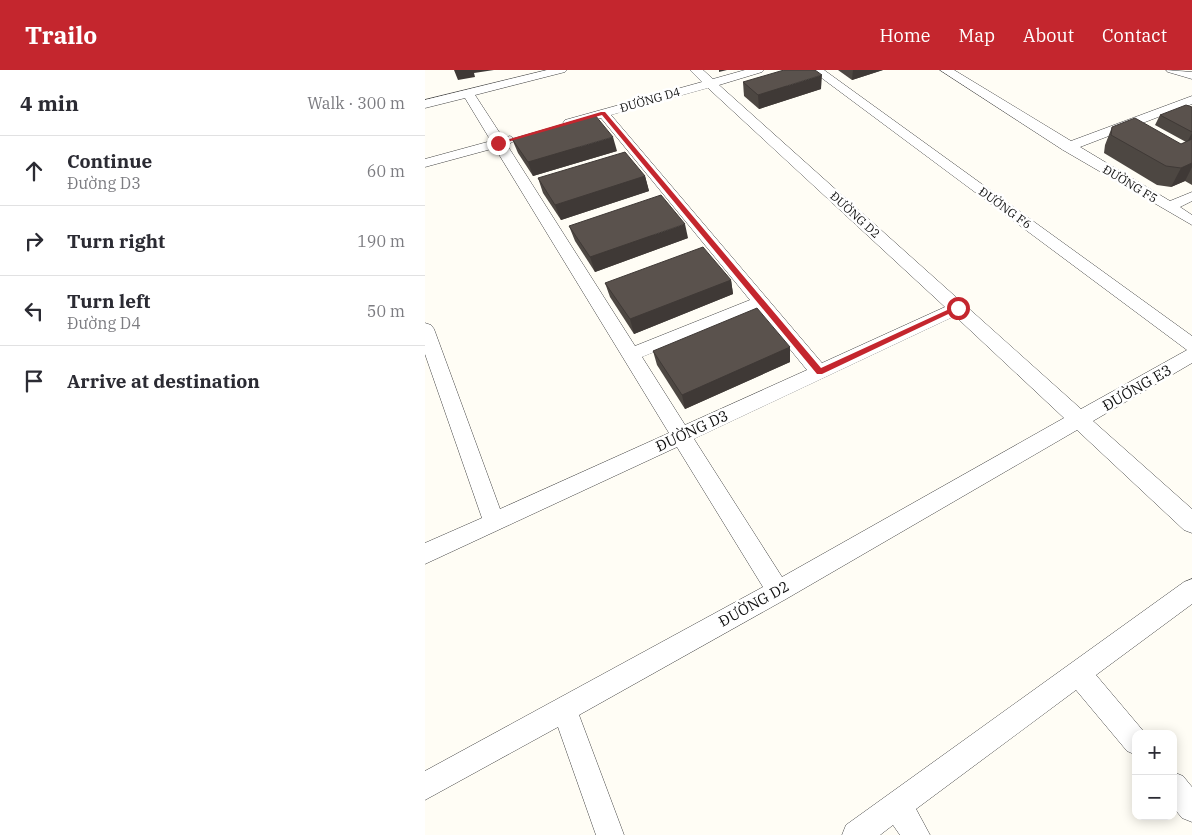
<!DOCTYPE html>
<html lang="en">
<head>
<meta charset="utf-8">
<style>
  :root { --surface:#fff; --page:#f2f2f3; --text:#2b2b33; --muted:#7c7c81; --line:#e1e1e2; --accent:#c4262e }
  body { margin:0; font-family:"IBM Plex Serif",serif; background:var(--page); color:var(--text) }
  .controls { position:absolute; right:15px; bottom:15px; display:grid; overflow:hidden; border-radius:10px; box-shadow:0 2px 12px #0003 }
  .controls button { width:45px; height:45px; display:grid; place-items:center; padding:0; border:0; border-bottom:1px solid var(--line); background:var(--surface); color:var(--text); font:25px sans-serif }
  .stop { position:absolute; width:15px; height:15px; margin:-11px; border:4px solid #c4262e; border-radius:50%; background:#fff }
  .stop.end { background:#c4262e; border-color:#fff; box-shadow:0 1px 5px #0008 }
  .list { margin:0; padding:0; list-style:none }
  h2 { display:flex; justify-content:space-between; align-items:center; height:65px; margin:0; padding:0 20px; font-size:21px }
  h2 small { font-size:16px; font-weight:400; color:var(--muted) }
  .list li { display:grid; grid-template-columns:32px 1fr auto; gap:15px; align-items:center; box-sizing:border-box; height:70px; padding:0 20px; border-top:1px solid var(--line) }
  .list b { display:block; font-size:19px; white-space:nowrap }
  .list p { margin:0; font-size:16px; white-space:nowrap; color:var(--muted) }
  .list em { font-size:16px; font-style:normal; color:var(--muted) }
  .icon { flex:none; width:28px; height:28px; fill:none; stroke:currentColor; stroke-width:2; stroke-linecap:round; stroke-linejoin:round }
  .map { position:relative; flex:none; width:767px; height:765px; overflow:hidden }
  header { display:flex; align-items:center; gap:30px; box-sizing:border-box; height:70px; padding:0 25px; background:var(--accent); color:#fff }
  header strong { font-size:24px }
  nav { display:flex; gap:28px; margin-inline-start:auto; font-size:18px }
  main { display:flex }
  aside { flex:1; background:var(--surface) }
  .map>svg:first-child { display:block }
  .lines { fill:none; stroke-linecap:round; stroke-linejoin:round }
  .minor-casing { stroke:#444; stroke-width:1 }
  .minor { fill:#fff; fill-rule:evenodd }
  .wall { fill:#4d4742 }
  .shaded-wall { fill:#3f3936 }
  .building { fill:#5a524d; stroke:#3f3936 }
  .route { fill:#c4262e }
  .labels { text-anchor:middle; stroke-width:5; stroke-linejoin:round; paint-order:stroke }
  .far-street-label { font-size:12px; fill:#111; stroke:#fff }
  .street-label { font-size:15px; fill:#111; stroke:#fff }
</style>
</head>
<body>
<header>
<strong>Trailo</strong>
<nav><a>Home</a><a>Map</a><a>About</a><a>Contact</a></nav>
</header>
<main>
<aside>
<h2>4 min<small>Walk · 300 m</small></h2>
<ul class="list">
<li><svg class="icon" aria-label="ahead" viewBox="0 0 24 24"><path d="M12 20V5M6 11l6-6 6 6"/></svg><div><b>Continue</b><p>Đường D3</p></div><em>60 m</em></li>
<li><svg class="icon" aria-label="right" viewBox="0 0 24 24"><path d="M7 20v-9h11M14 6l5 5-5 5"/></svg><div><b>Turn right</b></div><em>190 m</em></li>
<li><svg class="icon" aria-label="left" viewBox="0 0 24 24"><path d="M17 20v-9H6M10 6l-5 5 5 5"/></svg><div><b>Turn left</b><p>Đường D4</p></div><em>50 m</em></li>
<li><svg class="icon" aria-label="arrive" viewBox="0 0 24 24"><path d="M6 21V4h12l-3 4 3 4H6"/></svg><div><b>Arrive at destination</b></div></li>
</ul>
</aside>
<div class="map">
<svg width="767" height="765" viewBox="0 0 767 765">
  <rect width="100%" height="100%" fill="#fffdf5"/>
  <g class="lines">
    <g class="minor-casing">
      <g id="minor">
        <path d="M122,0H142L140,2L50,25L78,68L85,66L91,70L82,75L210,276L325,230L176,48L144,57L138,53L140,50L277,12L265,0H278L288,9L320,0H339L337,2L294,15L656,339L762,280L386,0H399L767,266V293L668,351L767,439V463L759,460L652,360L361,529L154,645L199,765H171L133,657L0,730V701L338,517L252,377L0,494V473L57,448L0,284V253L6,255L9,259L75,439L244,363L70,78L0,97V89L66,71L40,28L0,38V30ZM283,18L520,237L397,293L186,45ZM333,240L382,300L260,355L217,287ZM530,246L639,348L357,507L269,369Z"/>
        <polygon points="515,0 529,0 646,71 767,26 767,34 655,77 745,131 767,122 767,131 755,137 767,145 767,155 638,80"/>
        <polygon points="741,0 767,2 767,9 743,2"/>
        <polygon points="767,509 767,534 671,605 720,663 711,664 711,685 702,681 651,620 491,739 505,765 475,765 468,755 455,765 417,765 421,755 759,512"/>
        <polygon points="748,702 758,706 767,717 767,752 757,748 748,737"/>
      </g>
    </g>
    <use href="#minor" class="minor"/>
  </g>
  <g class="wall">
    <polygon points="413,0 458,0 427,10"/>
    <polygon points="318,12 396,19 334,39 319,26"/>
    <polygon points="767,37 767,115 760,111 746,117 732,115 679,83 680,75 687,57 756,74 761,72 730,55 735,45"/>
    <polygon points="87,69 192,81 108,106 93,83"/>
    <polygon points="220,106 224,121 136,150 118,123 113,108"/>
    <polygon points="144,156 263,168 170,202 150,171"/>
    <polygon points="306,210 308,224 209,264 185,227 180,213"/>
    <polygon points="365,277 365,292 260,339 232,295 228,281"/>
  </g>
  <g class="shaded-wall">
    <polygon points="29,0 69,0 49,3 50,7 33,10"/>
    <polygon points="294,0 302,0 294,2"/>
    <polygon points="428,0 458,0 427,10"/>
    <polygon points="397,5 396,19 334,39 333,25"/>
    <polygon points="767,63 767,70 762,72"/>
    <polygon points="188,67 192,81 108,106 103,92"/>
    <polygon points="767,93 767,97 760,111 746,117 756,98"/>
    <polygon points="220,106 224,121 136,150 130,135"/>
    <polygon points="260,154 263,168 170,202 165,187"/>
    <polygon points="306,210 308,224 209,264 205,249"/>
    <polygon points="365,277 365,292 260,339 257,325"/>
  </g>
  <g class="building">
    <polygon points="359,0 390,0 397,5 333,25 318,12"/>
    <polygon points="761,35 767,37 767,62 735,45"/>
    <polygon points="170,45 188,67 103,92 87,69"/>
    <polygon points="710,48 756,74 767,69 767,93 756,98 741,96 686,65 687,57"/>
    <polygon points="200,82 220,106 130,135 113,108"/>
    <polygon points="236,125 260,154 165,187 144,156"/>
    <polygon points="278,177 306,210 205,249 180,213"/>
    <polygon points="332,238 365,277 257,325 228,281"/>
  </g>
  <polygon class="route" points="176,42 180,42 396,298 531,236 536,238 397,304 392,304 177,45 75,74 71,73"/>
  <g class="labels">
    <g class="far-street-label">
      <text transform="translate(225 30) rotate(-16)" y="4">ĐƯỜNG D4</text>
      <text transform="translate(705 114) rotate(31)" y="4">ĐƯỜNG F5</text>
      <text transform="translate(580 138) rotate(36)" y="4">ĐƯỜNG F6</text>
      <text transform="translate(430 145) rotate(42)" y="4">ĐƯỜNG D2</text>
    </g>
    <g class="street-label">
      <text transform="translate(712 318) rotate(-30)" y="5">ĐƯỜNG E3</text>
      <text transform="translate(267 361) rotate(-25)" y="5">ĐƯỜNG D3</text>
      <text transform="translate(329 534) rotate(-29)" y="5">ĐƯỜNG D2</text>
    </g>
  </g>
</svg>
<div class="controls">
<button>+</button>
<button>−</button>
</div>
<div class="stop" style="left:533px;top:238px"></div>
<div class="stop end" style="left:73px;top:73px"></div>
</div>
</main>
</body>
</html>
